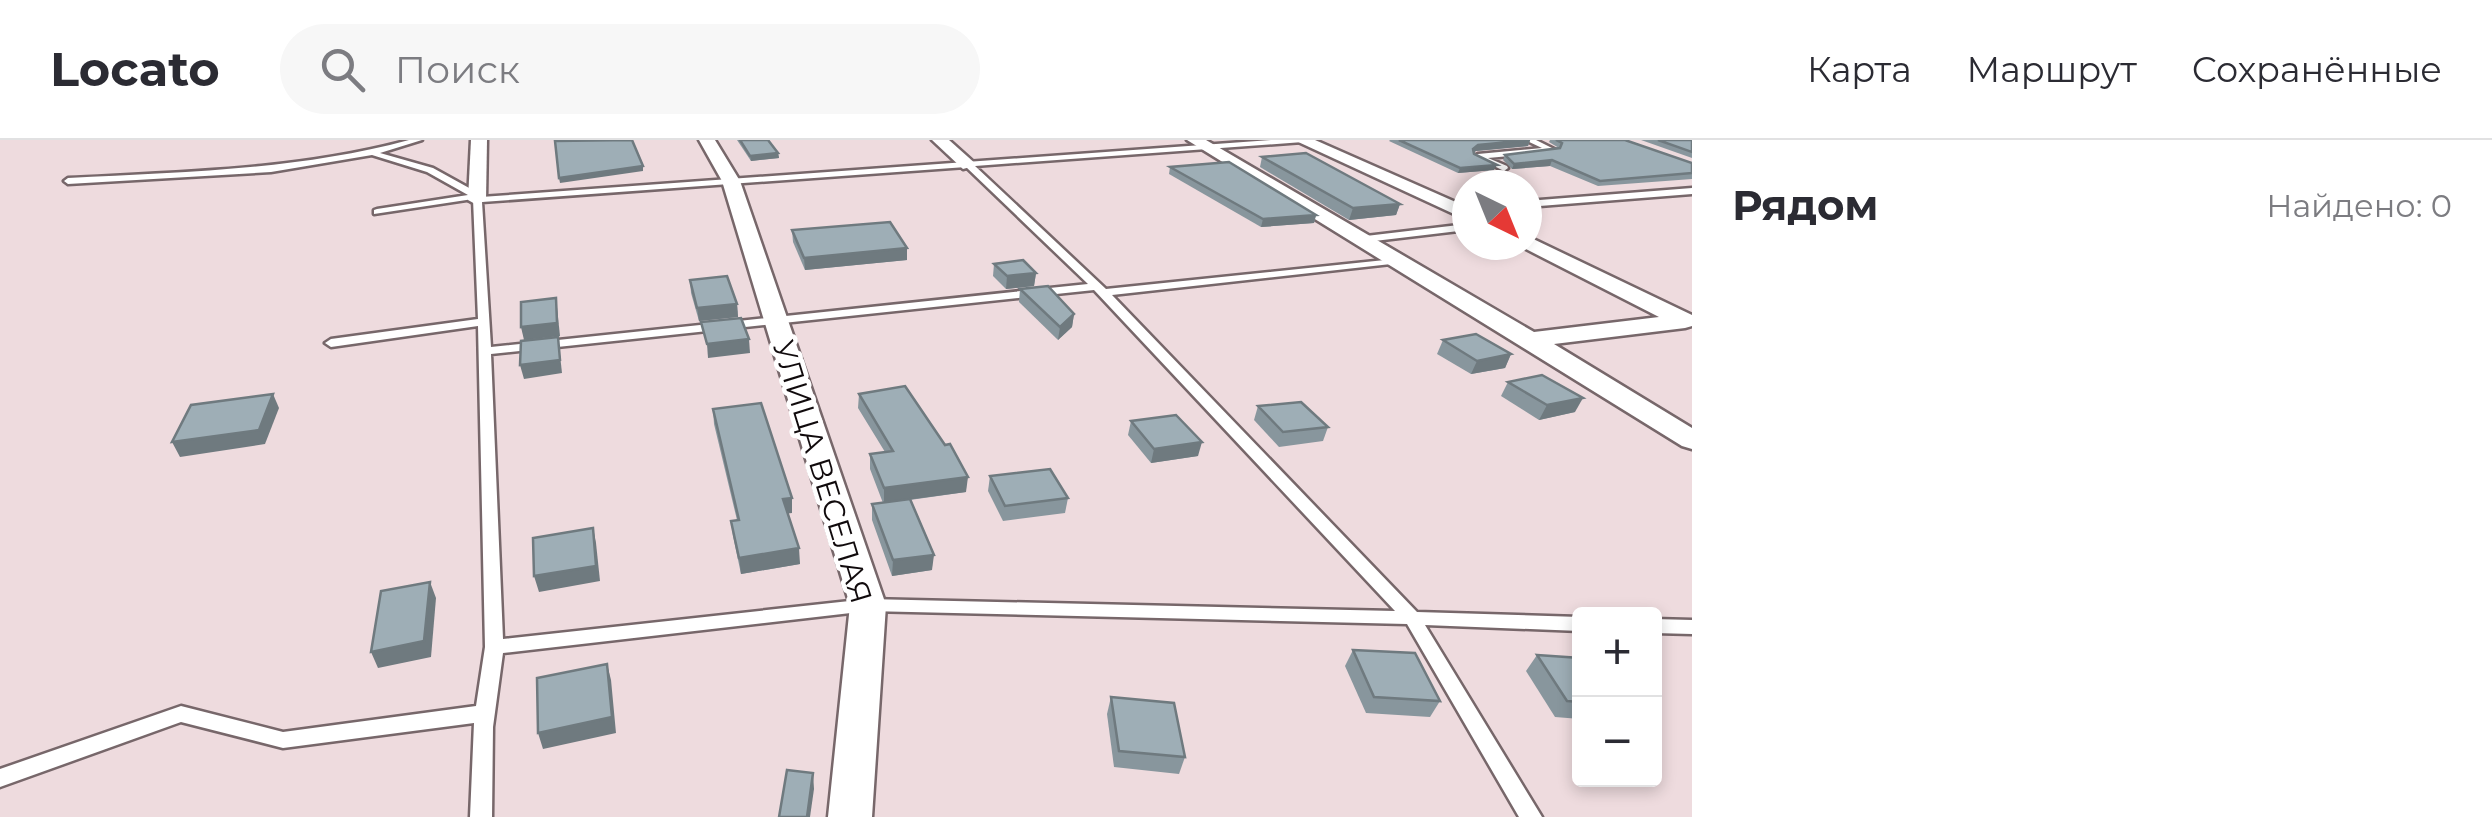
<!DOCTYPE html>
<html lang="ru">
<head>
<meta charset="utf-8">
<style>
  :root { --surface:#fff; --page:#f7f7f7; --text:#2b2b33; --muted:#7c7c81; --line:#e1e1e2 }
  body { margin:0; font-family:Montserrat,sans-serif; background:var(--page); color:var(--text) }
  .controls { position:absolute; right:30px; bottom:30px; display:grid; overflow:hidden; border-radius:10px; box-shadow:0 5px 15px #0003 }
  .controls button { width:90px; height:90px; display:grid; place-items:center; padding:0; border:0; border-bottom:2px solid var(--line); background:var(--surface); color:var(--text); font:50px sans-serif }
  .compass { position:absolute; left:1452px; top:30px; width:90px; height:90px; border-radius:50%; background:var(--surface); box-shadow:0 5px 15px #0003; rotate:137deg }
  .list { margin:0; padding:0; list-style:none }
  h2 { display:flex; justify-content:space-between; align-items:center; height:130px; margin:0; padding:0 40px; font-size:42px }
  h2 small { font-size:32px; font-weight:400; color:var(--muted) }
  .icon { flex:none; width:55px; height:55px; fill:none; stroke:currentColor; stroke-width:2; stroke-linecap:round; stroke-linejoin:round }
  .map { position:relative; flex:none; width:1692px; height:677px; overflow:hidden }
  header { display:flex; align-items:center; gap:60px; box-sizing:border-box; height:140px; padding:0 50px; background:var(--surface); border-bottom:2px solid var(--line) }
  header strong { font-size:48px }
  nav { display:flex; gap:55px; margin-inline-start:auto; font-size:35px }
  .search { width:700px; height:90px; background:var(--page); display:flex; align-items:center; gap:25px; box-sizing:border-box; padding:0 35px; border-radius:55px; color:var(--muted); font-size:38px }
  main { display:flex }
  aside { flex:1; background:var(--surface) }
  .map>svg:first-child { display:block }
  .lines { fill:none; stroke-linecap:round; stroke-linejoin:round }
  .lane-casing { stroke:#77676a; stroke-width:5 }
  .street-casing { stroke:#77676a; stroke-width:5 }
  .lane { fill:#fff; fill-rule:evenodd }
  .street { fill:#fff; fill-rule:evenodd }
  .wall { fill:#88969d }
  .shaded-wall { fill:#6f7a7f }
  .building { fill:#9eaeb6; stroke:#6f7a7f; stroke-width:2.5 }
  .labels { text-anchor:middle; stroke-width:9; stroke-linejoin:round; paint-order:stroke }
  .street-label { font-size:30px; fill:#100a0c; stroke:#fff }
</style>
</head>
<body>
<header>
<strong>Locato</strong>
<div class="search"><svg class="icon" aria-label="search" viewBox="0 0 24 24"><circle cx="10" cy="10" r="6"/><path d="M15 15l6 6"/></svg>Поиск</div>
<nav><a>Карта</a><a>Маршрут</a><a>Сохранённые</a></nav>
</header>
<main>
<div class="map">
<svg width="1692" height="677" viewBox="0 0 1692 677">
  <rect width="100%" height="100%" fill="#eedbde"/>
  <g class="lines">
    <g class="lane-casing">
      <g id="lane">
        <path d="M409,0H422L380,13L433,28L480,54L481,57L1271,0H1307L1303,2L975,26L1106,149L1404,118L1405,120L1400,123L1112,155L1417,472L1580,477V491L1425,485L1542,677H1519L1407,484L868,471L503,513L493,587L492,677H470L474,583L283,608L181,582L0,647V629L181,566L283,592L476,566L485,507L478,186L331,207L325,203L331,199L478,179L473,59L374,74V70L377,69L468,55L427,32L372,15L271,32L68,44L64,41L68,38C183,32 298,30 409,0ZM966,27L1088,144L491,207L482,62ZM1094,150L1395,471L868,459L503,499L491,214Z"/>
        <polygon points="1525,0 1536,0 1556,10 1552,12 1488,18 1507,26 1508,28 1504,31 1474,16 1478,14 1542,8"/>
        <polygon points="1692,48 1692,54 1527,67 1527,61"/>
        <polygon points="1467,84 1467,90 1366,102 1361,99 1366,96"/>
        <polygon points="1654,479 1692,480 1692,494 1654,493"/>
      </g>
    </g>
    <g class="street-casing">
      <g id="street">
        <polygon points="471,0 487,0 486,60 477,65 468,60"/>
        <polygon points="699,0 715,0 740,41 886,465 872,677 828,677 850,465 722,41"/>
        <polygon points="932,0 949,0 977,25 963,29"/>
        <polygon points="1187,0 1206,0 1534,192 1659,177 1520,106 1527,105 1527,96 1692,175 1692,186 1685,188 1554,204 1692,288 1692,309 1682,306"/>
        <polygon points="1294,0 1315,0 1467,67 1467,80"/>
      </g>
    </g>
    <use href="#lane" class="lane"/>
    <use href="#street" class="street"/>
  </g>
  <g class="wall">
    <polygon points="737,0 768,0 778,13 779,18 751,21"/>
    <polygon points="1390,0 1530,0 1528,6 1476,11 1474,12 1474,14 1494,30 1458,33 1389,1"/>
    <polygon points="1550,0 1625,0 1692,23 1692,39 1598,46 1550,26 1512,29 1503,20 1505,15 1559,8 1549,2"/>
    <polygon points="1641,0 1692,0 1692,18"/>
    <polygon points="1262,17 1400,64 1396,75 1349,80 1260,27"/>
    <polygon points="1170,27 1316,75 1314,83 1261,87 1169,34"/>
    <polygon points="792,90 907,108 907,120 805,130 793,102"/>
    <polygon points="994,124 1036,133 1034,146 1006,149 993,136"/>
    <polygon points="690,140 737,164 738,177 699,181 691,153"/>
    <polygon points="1020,149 1074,174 1072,187 1058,200 1019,162"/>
    <polygon points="1443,200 1511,214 1505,228 1471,234 1437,214"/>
    <polygon points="1508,242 1575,272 1539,280 1501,256"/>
    <polygon points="859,254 966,352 910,360 932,430 892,436 872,380 872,364 883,363 870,329 870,314 885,312 858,268"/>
    <polygon points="1258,266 1328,287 1323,301 1279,307 1254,280"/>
    <polygon points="713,269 792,358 792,373 788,373 800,424 741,434 733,396 731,381 737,380 714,284"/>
    <polygon points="1131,281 1198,316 1151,323 1128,295"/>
    <polygon points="990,336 1068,358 1065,373 1003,381 988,351"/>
    <polygon points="1353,510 1440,561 1430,577 1366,573 1345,526"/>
    <polygon points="1537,515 1580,518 1580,579 1555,577 1526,531"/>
    <polygon points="1111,557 1185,617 1179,634 1114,627 1107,574"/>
  </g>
  <g class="shaded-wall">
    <polygon points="1530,0 1528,6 1476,11 1470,15 1473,9 1478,5"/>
    <polygon points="778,13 779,18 751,21 750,16"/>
    <polygon points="1552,20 1550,26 1512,29 1514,24"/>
    <polygon points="1497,25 1494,30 1458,33 1460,28"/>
    <polygon points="643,26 643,31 560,43 559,38"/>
    <polygon points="1400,64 1396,75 1349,80 1353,68"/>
    <polygon points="1316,75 1314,83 1261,87 1263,79"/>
    <polygon points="907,108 907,120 805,130 804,118"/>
    <polygon points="1036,133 1034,146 1006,149 1007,136"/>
    <polygon points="556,158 560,196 524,200 521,187"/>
    <polygon points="737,164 738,177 699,181 697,168"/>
    <polygon points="1074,174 1072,187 1058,200 1060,187"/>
    <polygon points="558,197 562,233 524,239 520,225"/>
    <polygon points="749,199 750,213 708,218 707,204"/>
    <polygon points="1511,214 1505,228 1471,234 1477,221"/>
    <polygon points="273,254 279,268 265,304 180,317 172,302"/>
    <polygon points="1583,258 1575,272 1539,280 1547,265"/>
    <polygon points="1202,302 1198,316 1151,323 1154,309"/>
    <polygon points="968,337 966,352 884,363 884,348"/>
    <polygon points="792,358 792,373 784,374 783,359"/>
    <polygon points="593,388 596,403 600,441 539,452 534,436"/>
    <polygon points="799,408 800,424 741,434 739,418"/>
    <polygon points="934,415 932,430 892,436 893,420"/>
    <polygon points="430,442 436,458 431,517 378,528 371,512"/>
    <polygon points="607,524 611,540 616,593 543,609 538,593"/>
    <polygon points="813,633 814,649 810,677 807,677"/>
  </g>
  <g class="building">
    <polygon points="632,0 643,26 559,38 555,1"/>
    <polygon points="740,0 768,0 778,13 750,16"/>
    <polygon points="1399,0 1530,0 1478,5 1473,9 1474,14 1497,25 1460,28"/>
    <polygon points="1556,0 1625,0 1692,23 1692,33 1600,41 1552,20 1514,24 1505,15 1560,8 1562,3"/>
    <polygon points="1658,0 1692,0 1692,12"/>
    <polygon points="1306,13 1400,64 1353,68 1262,17"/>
    <polygon points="1229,22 1316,75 1263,79 1170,27"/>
    <polygon points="890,82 907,108 804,118 792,90"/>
    <polygon points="1023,120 1036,133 1007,136 994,124"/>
    <polygon points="727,136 737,164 697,168 690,140"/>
    <polygon points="1048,146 1074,174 1060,187 1020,149"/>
    <polygon points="556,158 557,183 521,187 521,162"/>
    <polygon points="741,178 749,199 707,204 701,182"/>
    <polygon points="1476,194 1511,214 1477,221 1443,200"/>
    <polygon points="558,197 560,220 520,225 521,201"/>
    <polygon points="1542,235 1583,258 1547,265 1508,242"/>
    <polygon points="905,246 945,305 950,304 968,337 884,348 870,314 893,311 859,254"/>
    <polygon points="273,254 259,290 172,302 191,265"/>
    <polygon points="1301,262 1328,287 1283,292 1258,266"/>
    <polygon points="761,263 792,358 783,359 799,408 739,418 731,381 739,380 713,269"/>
    <polygon points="1176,275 1202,302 1154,309 1131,281"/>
    <polygon points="1050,329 1068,358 1005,366 990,336"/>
    <polygon points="910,359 934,415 893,420 872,364"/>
    <polygon points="593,388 596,426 534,436 533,398"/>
    <polygon points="430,442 424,501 371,512 381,451"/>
    <polygon points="1353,510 1415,513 1440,561 1374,557"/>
    <polygon points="1537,515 1580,518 1580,562 1567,561"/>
    <polygon points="607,524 612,577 538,593 537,538"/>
    <polygon points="1111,557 1174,563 1185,617 1119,611"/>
    <polygon points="787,630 813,633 807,677 779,677"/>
  </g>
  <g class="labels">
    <g class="street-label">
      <text transform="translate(822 332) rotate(73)" y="10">УЛИЦА ВЕСЕЛАЯ</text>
    </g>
  </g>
</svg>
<div class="controls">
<button>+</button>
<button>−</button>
</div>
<svg class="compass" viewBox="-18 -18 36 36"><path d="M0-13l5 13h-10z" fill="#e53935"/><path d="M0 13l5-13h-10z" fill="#7c7c81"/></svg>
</div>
<aside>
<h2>Рядом<small>Найдено: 0</small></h2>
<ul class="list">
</ul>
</aside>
</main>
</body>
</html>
